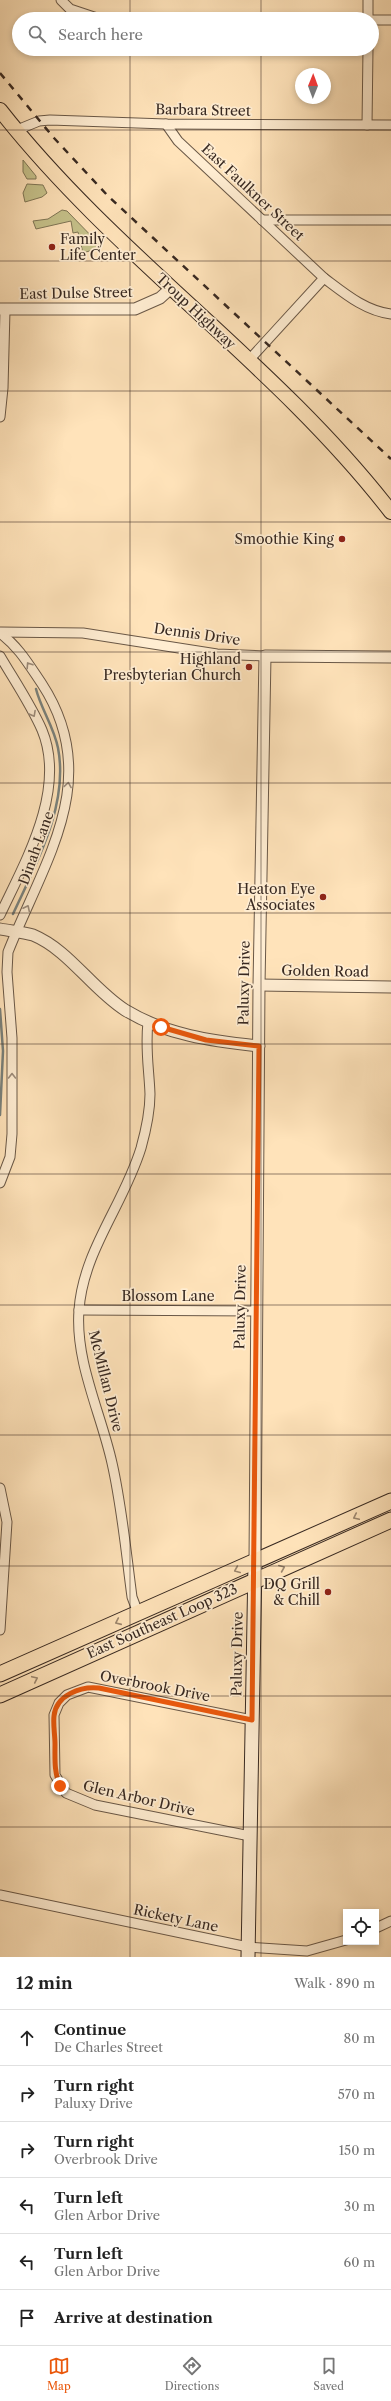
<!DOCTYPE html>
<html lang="en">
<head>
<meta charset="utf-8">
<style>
  :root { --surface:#fff; --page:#f2f2f2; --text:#222; --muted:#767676; --line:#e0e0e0; --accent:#ea580c }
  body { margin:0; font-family:"Libre Caslon Text",serif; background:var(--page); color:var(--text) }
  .controls { position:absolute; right:12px; bottom:12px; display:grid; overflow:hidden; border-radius:0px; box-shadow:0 2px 6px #0003 }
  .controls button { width:36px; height:36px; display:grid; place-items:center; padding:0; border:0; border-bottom:1px solid var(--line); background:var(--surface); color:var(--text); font:20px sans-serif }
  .compass { position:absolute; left:295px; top:68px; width:36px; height:36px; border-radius:50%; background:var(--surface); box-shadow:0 2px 6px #0003; rotate:1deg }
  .stop { position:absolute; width:12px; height:12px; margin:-9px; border:3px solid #ea580c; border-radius:50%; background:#fff }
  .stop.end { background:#ea580c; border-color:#fff; box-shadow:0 1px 4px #0008 }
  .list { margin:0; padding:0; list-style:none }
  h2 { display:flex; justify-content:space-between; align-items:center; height:52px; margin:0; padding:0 16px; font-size:17px }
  h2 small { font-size:13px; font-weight:400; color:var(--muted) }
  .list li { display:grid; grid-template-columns:26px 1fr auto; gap:12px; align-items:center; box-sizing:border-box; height:56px; padding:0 16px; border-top:1px solid var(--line) }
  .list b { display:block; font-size:15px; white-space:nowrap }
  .list p { margin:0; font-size:13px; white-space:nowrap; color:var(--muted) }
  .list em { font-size:13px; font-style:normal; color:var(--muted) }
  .icon { flex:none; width:22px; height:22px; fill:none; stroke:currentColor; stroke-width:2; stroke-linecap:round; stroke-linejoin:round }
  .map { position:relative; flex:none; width:391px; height:1957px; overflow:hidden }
  .search { position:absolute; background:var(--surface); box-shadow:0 2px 6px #0003; left:12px; right:12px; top:12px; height:44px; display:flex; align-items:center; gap:10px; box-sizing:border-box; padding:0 14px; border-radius:22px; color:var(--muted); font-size:15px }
  .sheet { height:388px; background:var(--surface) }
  nav { display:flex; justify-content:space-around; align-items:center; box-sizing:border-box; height:56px; border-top:1px solid var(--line); background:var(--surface); font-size:11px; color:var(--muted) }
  nav a { display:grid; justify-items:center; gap:2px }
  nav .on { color:var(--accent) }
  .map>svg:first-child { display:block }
  .green { fill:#c6c28b; stroke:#7f7656 }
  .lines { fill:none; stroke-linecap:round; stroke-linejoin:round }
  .stream { stroke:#79817c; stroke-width:2.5 }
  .minor-casing { stroke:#6a5847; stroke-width:11 }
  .tertiary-casing { stroke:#6a5847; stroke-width:13 }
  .secondary-casing { stroke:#382921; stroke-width:15 }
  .primary-casing { stroke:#382921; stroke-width:16 }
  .trunk-casing { stroke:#382921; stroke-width:17 }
  .minor { stroke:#ffedd2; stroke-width:9 }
  .tertiary { stroke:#ffedd2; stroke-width:11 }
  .secondary { stroke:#ffedd2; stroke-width:13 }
  .primary { stroke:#ffe3ba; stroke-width:14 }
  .trunk { stroke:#ffe3ba; stroke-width:15 }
  .rail { stroke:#382921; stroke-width:2.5; stroke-dasharray:7 7; stroke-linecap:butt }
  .oneway { stroke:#9c8b7a }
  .oneway2 { stroke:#9c866e }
  .route { stroke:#ea580c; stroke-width:5 }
  .grid { fill:none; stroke:#382921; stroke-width:1; stroke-opacity:0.55 }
  .poi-dot { fill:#8f2418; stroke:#ffedd2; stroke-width:1.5 }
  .labels { text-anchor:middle; stroke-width:3.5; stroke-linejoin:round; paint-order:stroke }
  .street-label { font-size:14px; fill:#382921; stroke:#ffedd2 }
  .poi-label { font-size:14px; fill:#382921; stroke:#ffedd2; text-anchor:end }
</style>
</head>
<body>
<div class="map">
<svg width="391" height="1957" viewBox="0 0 391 1957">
  <rect width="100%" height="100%" fill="#ffe3ba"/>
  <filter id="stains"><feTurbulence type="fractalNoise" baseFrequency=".005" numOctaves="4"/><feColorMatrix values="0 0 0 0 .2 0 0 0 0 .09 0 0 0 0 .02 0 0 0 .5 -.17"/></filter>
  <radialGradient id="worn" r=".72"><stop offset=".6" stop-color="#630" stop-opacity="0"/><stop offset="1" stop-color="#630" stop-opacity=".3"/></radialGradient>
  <g class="green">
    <polygon points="23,160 36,176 36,179 27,179 23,172"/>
    <polygon points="27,184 43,185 47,193 42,197 25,202 23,193"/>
    <polygon points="62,210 67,211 102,247 83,253 78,232 73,233 71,221 36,229 33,221 48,219"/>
  </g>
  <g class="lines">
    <g class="stream">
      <path d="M13,914C36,864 69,805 58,748C54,727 41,709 36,689"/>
      <polyline points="0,1009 3,1051 0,1115"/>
    </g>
    <g class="minor-casing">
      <g id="minor">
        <polyline points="61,0 70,9 97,18 288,19"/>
        <polyline points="368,19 368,0"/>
        <polyline points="372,20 391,20"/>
        <path d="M166,124L178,141L324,278C344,293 365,311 391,314"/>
        <polyline points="367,125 368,49"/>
        <polyline points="17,130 39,121 50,120 166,124 391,125"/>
        <polyline points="262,220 391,220"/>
        <polyline points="249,360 324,278"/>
        <polyline points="0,417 3,388 5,310"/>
        <polyline points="0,632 83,633 217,654 265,656"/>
        <path d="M0,633C19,647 29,665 42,684C104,779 44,861 8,952L7,972L12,1038V1134L10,1157L0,1183"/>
        <path d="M0,656C14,680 31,705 42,730C67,790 25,862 0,915"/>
        <polyline points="79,1310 256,1311"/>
        <polyline points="0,1488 7,1522 0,1630"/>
        <path d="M138,1613L132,1597C126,1552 122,1507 112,1463C101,1413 75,1362 79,1310C83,1251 124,1204 141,1148C146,1130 150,1112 150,1094C149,1068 145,1049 148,1022"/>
        <polyline points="250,1836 95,1805 66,1793 55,1775 54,1715 59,1703 67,1695 88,1687 252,1720"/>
        <polyline points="0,1895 248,1947 307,1951 346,1940"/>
        <polyline points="376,1928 391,1921"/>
      </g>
    </g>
    <g class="tertiary-casing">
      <g id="tertiary">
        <polyline points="0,309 135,309 160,298 171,288"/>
        <path d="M0,929C10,931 23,932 33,935C69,950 92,989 125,1010C166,1035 212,1041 259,1046"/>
        <polyline points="259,985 391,987"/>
        <polyline points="255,1563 259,985 265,656 391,657"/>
      </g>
    </g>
    <g class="secondary-casing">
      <polyline id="secondary" points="248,1957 255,1563"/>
    </g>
    <g class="primary-casing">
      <path id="primary" d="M0,110C116,258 276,363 391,512"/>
    </g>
    <g class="trunk-casing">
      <g id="trunk">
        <polyline points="0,1674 391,1501"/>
        <polyline points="0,1695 391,1520"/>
      </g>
    </g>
    <use href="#minor" class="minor"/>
    <use href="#tertiary" class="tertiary"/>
    <use href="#secondary" class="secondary"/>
    <use href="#primary" class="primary"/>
    <use href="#trunk" class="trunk"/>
    <polyline class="rail" points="0,73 54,138 108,196 391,459"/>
  </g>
  <defs><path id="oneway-chevron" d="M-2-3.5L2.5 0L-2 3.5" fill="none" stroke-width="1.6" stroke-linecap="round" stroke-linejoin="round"/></defs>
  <g class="oneway">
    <use href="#oneway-chevron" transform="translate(29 665) rotate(-123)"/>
    <use href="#oneway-chevron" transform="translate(33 714) rotate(61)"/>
    <use href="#oneway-chevron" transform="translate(68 785) rotate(-81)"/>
    <use href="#oneway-chevron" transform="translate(27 908) rotate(-64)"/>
    <use href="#oneway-chevron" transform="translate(12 1076) rotate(-90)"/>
  </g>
  <g class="oneway2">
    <use href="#oneway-chevron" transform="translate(356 1517) rotate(155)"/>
    <use href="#oneway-chevron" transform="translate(282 1568) rotate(-23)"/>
    <use href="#oneway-chevron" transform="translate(237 1570) rotate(157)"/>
    <use href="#oneway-chevron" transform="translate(118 1622) rotate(156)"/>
    <use href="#oneway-chevron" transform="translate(35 1679) rotate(-25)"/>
  </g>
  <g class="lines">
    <path class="route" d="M60,1786C54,1772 55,1759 55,1744C55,1735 53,1725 54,1716C56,1695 81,1686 99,1688L252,1720L259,1046L206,1040L161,1027"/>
  </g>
  <path class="grid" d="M130,0V19M261,0V19M130,49V1957M261,49V1957M0,130H391M0,261H391M0,391H391M0,522H391M0,652H391M0,783H391M0,913H391M0,1044H391M0,1174H391M0,1305H391M0,1435H391M0,1566H391M0,1696H391M0,1827H391"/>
  <g class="poi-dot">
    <circle cx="52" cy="247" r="4"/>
    <circle cx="342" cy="539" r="4"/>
    <circle cx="249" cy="667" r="4"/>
    <circle cx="323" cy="897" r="4"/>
    <circle cx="328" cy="1592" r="4"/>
  </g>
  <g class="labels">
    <g class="street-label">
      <text transform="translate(203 110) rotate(1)" y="5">Barbara Street</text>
      <text transform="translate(253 192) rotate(43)" y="5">East Faulkner Street</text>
      <text transform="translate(76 293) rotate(-1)" y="5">East Dulse Street</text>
      <text transform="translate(196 311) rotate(43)" y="5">Troup Highway</text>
      <text transform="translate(197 634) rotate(8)" y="5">Dennis Drive</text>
      <text transform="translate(36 848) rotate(-70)" y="5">Dinah Lane</text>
      <text transform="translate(325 971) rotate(1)" y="5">Golden Road</text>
      <text transform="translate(244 983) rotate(-89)" y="5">Paluxy Drive</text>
      <text x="168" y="1301">Blossom Lane</text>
      <text transform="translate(240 1307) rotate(-89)" y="5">Paluxy Drive</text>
      <text transform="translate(106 1381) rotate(76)" y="5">McMillan Drive</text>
      <text transform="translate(162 1621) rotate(-24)" y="5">East Southeast Loop 323</text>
      <text transform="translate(237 1654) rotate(-89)" y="5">Paluxy Drive</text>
      <text transform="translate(155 1686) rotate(11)" y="5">Overbrook Drive</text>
      <text transform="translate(139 1798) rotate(13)" y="5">Glen Arbor Drive</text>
      <text transform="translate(176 1918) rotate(12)" y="5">Rickety Lane</text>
    </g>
    <g class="poi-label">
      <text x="60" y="244" text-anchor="start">Family<tspan x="60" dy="16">Life Center</tspan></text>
      <text x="334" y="544">Smoothie King</text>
      <text x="241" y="664">Highland<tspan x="241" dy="16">Presbyterian Church</tspan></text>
      <text x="315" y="894">Heaton Eye<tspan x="315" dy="16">Associates</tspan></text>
      <text x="320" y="1589">DQ Grill<tspan x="320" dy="16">&amp; Chill</tspan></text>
    </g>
  </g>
  <rect width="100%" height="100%" filter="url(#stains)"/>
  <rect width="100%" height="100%" fill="url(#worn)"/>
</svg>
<div class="controls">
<button><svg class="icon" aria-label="locate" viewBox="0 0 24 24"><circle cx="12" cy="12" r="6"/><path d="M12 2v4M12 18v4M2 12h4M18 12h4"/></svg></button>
</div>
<svg class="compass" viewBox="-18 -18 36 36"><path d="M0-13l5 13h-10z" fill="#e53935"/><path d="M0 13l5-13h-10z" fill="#767676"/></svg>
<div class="stop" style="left:161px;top:1027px"></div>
<div class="stop end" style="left:60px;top:1786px"></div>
<div class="search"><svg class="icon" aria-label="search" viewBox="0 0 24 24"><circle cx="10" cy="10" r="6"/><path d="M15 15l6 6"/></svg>Search here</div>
</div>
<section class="sheet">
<h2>12 min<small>Walk · 890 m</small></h2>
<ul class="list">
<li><svg class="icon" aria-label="ahead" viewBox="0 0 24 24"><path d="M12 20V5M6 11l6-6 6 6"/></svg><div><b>Continue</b><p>De Charles Street</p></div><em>80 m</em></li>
<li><svg class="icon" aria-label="right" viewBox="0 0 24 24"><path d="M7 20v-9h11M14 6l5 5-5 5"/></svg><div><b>Turn right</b><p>Paluxy Drive</p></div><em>570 m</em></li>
<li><svg class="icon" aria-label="right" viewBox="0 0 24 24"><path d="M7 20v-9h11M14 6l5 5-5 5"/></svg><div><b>Turn right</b><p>Overbrook Drive</p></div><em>150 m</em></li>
<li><svg class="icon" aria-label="left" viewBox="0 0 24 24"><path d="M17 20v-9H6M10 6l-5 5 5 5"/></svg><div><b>Turn left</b><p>Glen Arbor Drive</p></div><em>30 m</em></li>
<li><svg class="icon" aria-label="left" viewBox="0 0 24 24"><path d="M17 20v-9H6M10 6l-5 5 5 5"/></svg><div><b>Turn left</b><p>Glen Arbor Drive</p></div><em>60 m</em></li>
<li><svg class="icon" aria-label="arrive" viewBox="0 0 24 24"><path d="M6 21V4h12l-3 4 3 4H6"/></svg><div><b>Arrive at destination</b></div></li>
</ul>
</section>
<nav>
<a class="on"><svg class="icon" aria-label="map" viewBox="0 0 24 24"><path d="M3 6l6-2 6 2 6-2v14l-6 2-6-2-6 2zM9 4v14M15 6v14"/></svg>Map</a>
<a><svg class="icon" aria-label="directions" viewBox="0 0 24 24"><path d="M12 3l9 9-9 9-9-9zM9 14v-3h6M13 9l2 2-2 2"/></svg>Directions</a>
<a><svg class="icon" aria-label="saved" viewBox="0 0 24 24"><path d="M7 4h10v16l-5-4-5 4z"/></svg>Saved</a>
</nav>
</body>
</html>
